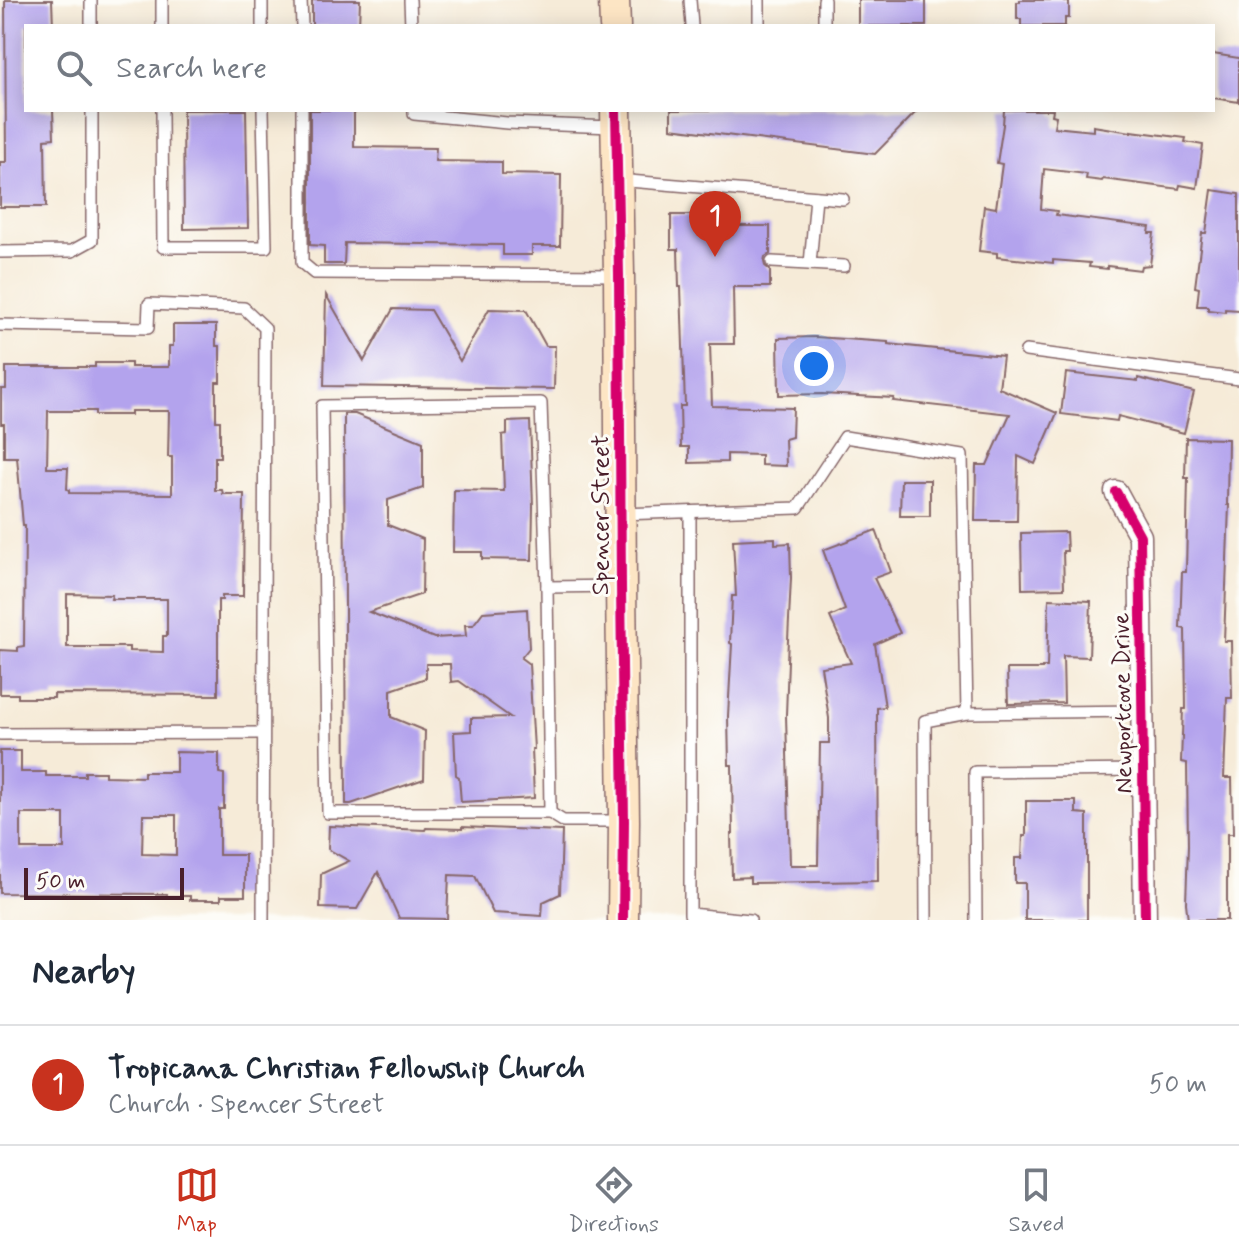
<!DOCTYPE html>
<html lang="en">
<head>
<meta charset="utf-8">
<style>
  :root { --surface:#fff; --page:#f2f2f3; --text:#1f2937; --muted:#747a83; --line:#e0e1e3; --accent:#c8321e }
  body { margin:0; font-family:Mynerve,sans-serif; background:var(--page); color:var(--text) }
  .scale { position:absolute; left:24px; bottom:20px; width:160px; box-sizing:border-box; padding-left:8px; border:4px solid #4a1f2b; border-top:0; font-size:22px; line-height:28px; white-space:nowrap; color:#4a1f2b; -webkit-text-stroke:6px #fdfcf7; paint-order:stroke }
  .you { position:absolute; left:814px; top:366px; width:28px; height:28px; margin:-20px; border:6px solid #fff; border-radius:50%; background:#1a73e8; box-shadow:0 0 0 12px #1a73e833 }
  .badge { display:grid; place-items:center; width:52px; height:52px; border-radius:50%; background:var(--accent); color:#fff; font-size:26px; font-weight:700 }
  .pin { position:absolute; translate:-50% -66px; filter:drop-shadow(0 2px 4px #0008) }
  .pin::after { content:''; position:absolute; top:42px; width:28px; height:24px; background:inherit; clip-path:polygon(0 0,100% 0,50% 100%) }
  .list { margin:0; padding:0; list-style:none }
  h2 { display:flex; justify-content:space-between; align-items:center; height:104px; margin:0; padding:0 32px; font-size:34px }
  h2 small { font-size:26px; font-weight:400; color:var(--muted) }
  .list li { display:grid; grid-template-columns:52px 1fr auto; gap:24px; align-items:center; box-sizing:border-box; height:120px; padding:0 32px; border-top:2px solid var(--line) }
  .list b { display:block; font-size:30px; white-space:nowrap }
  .list p { margin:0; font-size:26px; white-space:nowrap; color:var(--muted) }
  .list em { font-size:26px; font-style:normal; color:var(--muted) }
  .icon { flex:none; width:44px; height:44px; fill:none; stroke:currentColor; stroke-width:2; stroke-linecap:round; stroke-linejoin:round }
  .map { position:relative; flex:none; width:1239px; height:920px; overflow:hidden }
  .search { position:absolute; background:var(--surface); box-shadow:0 4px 20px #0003; left:24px; right:24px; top:24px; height:88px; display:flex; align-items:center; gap:20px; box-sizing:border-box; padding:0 28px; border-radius:0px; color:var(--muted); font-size:30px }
  .sheet { height:224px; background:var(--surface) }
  nav { display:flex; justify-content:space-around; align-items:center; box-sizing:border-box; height:112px; border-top:2px solid var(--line); background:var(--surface); font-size:22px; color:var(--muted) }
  nav a { display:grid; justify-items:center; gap:4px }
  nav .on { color:var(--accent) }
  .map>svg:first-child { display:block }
  .building { fill:#b3a3ed; fill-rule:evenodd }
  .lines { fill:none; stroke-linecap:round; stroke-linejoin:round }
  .lane-casing { stroke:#866668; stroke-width:14 }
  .street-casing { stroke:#866668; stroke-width:25 }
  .secondary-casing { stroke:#866668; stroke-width:33 }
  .lane { stroke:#fff; stroke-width:11 }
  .street { stroke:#fff; stroke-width:22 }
  .secondary { stroke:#fde5c4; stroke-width:30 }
  .cycleway-casing { stroke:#fdfcf7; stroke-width:15 }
  .cycleway { stroke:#d6006c; stroke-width:10 }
  .labels { text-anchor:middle; stroke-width:6; stroke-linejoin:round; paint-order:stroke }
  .street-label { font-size:24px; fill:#4a1f2b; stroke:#fdfcf7 }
</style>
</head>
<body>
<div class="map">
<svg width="1239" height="920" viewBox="0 0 1239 920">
  <rect width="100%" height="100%" fill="#fdfcf7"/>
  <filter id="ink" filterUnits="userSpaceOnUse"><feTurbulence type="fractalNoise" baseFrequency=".0125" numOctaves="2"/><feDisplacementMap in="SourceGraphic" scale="16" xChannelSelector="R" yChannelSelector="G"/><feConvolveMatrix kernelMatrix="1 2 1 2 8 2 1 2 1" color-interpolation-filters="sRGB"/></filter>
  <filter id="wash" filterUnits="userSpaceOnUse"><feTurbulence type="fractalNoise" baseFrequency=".006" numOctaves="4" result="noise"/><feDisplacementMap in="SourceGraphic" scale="32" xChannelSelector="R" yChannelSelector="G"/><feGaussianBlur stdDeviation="1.8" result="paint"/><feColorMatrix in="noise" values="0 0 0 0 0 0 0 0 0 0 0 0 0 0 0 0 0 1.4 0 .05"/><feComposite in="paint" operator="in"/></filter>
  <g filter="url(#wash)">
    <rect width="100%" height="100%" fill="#f6ebd8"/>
    <g id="blocks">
      <g class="building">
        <polygon points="5,0 52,0 53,26 26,26 26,110 53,110 54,138 45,139 46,207 0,207 0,162 6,162"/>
        <polygon points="312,0 360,0 359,26 312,26"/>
        <rect x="858" y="0" width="68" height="26"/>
        <polygon points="1020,0 1064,0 1064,2 1069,2 1069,18 1065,18 1065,26 1021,26 1021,19 1017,19 1017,2 1020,2"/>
        <polygon points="1213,54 1239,58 1239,102 1213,98"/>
        <polygon points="183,110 246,110 248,228 184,229"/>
        <polygon points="310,110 354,110 354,147 436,148 435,161 502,162 502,174 561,175 560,246 532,246 532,255 503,255 503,245 345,243 344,264 324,264 324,246 310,245"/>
        <polygon points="671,110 918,110 875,154 671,128"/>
        <polygon points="1004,110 1053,110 1052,115 1056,116 1054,127 1093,131 1093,126 1131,132 1131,131 1186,138 1185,142 1203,145 1197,188 1180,185 1179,189 1103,179 1102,181 1086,179 1087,174 1044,169 1041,209 1057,211 1056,215 1150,227 1149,233 1154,233 1150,265 1141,266 1140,270 1107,266 1107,269 1089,267 1090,263 1053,260 1053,263 997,257 997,253 979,251 984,206 996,208 1002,164 997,163 1003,125"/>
        <polygon points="1212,190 1239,194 1239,310 1225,309 1225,312 1208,310 1208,306 1197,306 1199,288 1195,287 1202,233 1206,233"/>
        <polygon points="671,215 717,215 717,226 770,226 770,254 765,257 764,262 765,266 770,270 770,287 733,287 734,344 710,344 712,406 793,408 792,437 785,439 786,466 761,465 761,455 727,454 727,462 689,463 689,447 681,447 680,406 685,406 681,287 679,287 678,249 671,249"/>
        <polygon points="326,295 364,361 393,309 430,310 460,361 489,309 526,310 546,346 555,346 554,389 324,386"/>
        <path d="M173,325H216V346H220V382H216V421H220V457H215V490H222L223,494H244L243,596H222V600H218V695L54,694V698H18V694H0V650L18,651V647L24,646L25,525H23L17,457H4V424H1V389H6V367H95V363H131V367H169V346H173ZM48,411H95V415H131V411H169L168,457H172V494L69,493V490L67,489L68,468H47ZM67,594L112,595L111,599H167V636H163V652L129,651V647H67Z"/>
        <polygon points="815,337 888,342 888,344 1003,356 999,388 1057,413 1035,464 1018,456 1017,521 975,521 976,465 987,465 1010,414 893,401 894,398 822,394 779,395 778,338"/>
        <polygon points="1066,373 1138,381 1138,378 1194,392 1184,433 1118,416 1117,421 1061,414"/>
        <polygon points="344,414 355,414 423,442 423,488 388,500 388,525 423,539 422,594 369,612 434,638 466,636 465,625 473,625 483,612 527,609 529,648 521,658 529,664 534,749 532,749 534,798 461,802 459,777 456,775 454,732 471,731 471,718 510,717 459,681 451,682 450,664 426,664 426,678 391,690 391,717 425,731 424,779 351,804 346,804"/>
        <polygon points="530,421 533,506 532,560 482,559 482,552 453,552 454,490 504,491 502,435 507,434 507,422"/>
        <polygon points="1186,438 1228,439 1227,505 1229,505 1224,641 1231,641 1232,698 1227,698 1224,778 1232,778 1233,834 1227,834 1227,920 1188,920 1186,903 1188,846 1187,763 1181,762 1183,709 1186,709 1185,629 1180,628 1182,572 1186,572 1188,478 1185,478"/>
        <polygon points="901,480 930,480 930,516 900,516"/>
        <polygon points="876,530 891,572 874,578 900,633 875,644 885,707 877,708 878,881 750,883 750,877 732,878 731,834 733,834 732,765 729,765 728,716 732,644 730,643 732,596 736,596 733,540 775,538 775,544 790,543 791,578 787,661 788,661 786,715 790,865 818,865 820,743 829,743 829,718 821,667 851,663 830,617 845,610 823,550"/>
        <polygon points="1066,532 1067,551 1063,551 1064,588 1022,589 1021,533"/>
        <polygon points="1049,599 1091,601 1089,657 1063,656 1064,703 1008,704 1007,669 1042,669 1042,667 1047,667"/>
        <path d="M0,751H21V772H46V776H85V772H105V776L144,777V772H176V752L219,753V773L224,774V809H219V855H245V896H221V900H190V896H167V894L0,893ZM21,814H64V849H21ZM143,815H176V855L142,854Z"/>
        <polygon points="1026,801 1076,801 1076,813 1087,814 1087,920 1025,920 1025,883 1015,883 1015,858 1022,858 1023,836 1026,836"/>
        <polygon points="329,826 425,830 426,828 462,829 462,827 562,831 560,894 543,902 542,916 493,913 475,876 449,875 447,919 399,918 378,872 357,909 320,908 321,874 349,861 328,849"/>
      </g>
    </g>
  </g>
  <g filter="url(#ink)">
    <use href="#blocks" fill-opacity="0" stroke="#866668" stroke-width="2"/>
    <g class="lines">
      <g class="lane-casing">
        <g id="lane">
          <polyline points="91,0 91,26"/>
          <polyline points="162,0 162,26"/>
          <polyline points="301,0 302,26"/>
          <polyline points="410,0 411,26"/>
          <polyline points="690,0 692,26"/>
          <polyline points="759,0 759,26"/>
          <polyline points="824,0 824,26"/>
          <polyline points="262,26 262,0"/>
          <polyline points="162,110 163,247 266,247 263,110"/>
          <polyline points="302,110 302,263 314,273 617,275"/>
          <polyline points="414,110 414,114 507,123 613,127"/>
          <polyline points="617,180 843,199"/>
          <polyline points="0,252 72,251 92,240 92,110"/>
          <polyline points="772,262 844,266"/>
          <polyline points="810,264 816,197"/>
          <polyline points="0,325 148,328 149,304 244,308 265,328 263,920"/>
          <polyline points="1026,351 1239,379"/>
          <polygon points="541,403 547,587 550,813 328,813 322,406"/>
          <polyline points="690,512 690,914 750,920"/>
          <polyline points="621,514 798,508 845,437 962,456 967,713 925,721 926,920"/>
          <polyline points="547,587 620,586"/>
          <polyline points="967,713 1142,711"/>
          <polyline points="0,734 263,733"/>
          <polyline points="550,813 563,821 623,821"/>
          <polyline points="976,920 975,772 1143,770"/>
        </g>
      </g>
      <g class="street-casing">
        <polyline id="street" points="1116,492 1140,536 1145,920"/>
      </g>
      <g class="secondary-casing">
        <g id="secondary">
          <polyline points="614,0 615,26"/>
          <polyline points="616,110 619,275 621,586 624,821 623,920"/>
        </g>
      </g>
      <use href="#lane" class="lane"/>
      <use href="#street" class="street"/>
      <use href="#secondary" class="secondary"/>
      <g class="cycleway-casing">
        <g id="cycleway">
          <polyline points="616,110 619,275 621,586 624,821 623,920"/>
          <polyline points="1116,492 1140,536 1145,920"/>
        </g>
      </g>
      <use href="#cycleway" class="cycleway"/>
    </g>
  </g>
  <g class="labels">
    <g class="street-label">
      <text transform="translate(600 515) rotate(-90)" y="8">Spencer Street</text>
      <text transform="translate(1122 703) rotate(-91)" y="8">Newportcove Drive</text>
    </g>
  </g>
</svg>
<div class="scale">50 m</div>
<div class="you"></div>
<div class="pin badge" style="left:715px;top:257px">1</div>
<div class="search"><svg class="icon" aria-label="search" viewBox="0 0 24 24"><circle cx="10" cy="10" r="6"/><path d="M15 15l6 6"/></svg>Search here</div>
</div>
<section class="sheet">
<h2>Nearby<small></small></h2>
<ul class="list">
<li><span class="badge">1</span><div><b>Tropicana Christian Fellowship Church</b><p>Church · Spencer Street</p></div><em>50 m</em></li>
</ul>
</section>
<nav>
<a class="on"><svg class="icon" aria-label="map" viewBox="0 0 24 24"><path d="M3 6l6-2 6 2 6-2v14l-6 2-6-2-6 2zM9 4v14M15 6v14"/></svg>Map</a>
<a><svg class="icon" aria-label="directions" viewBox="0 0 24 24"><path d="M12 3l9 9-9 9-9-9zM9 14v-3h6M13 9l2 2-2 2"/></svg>Directions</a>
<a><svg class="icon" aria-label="saved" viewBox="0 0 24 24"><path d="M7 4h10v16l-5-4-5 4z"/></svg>Saved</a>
</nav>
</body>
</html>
